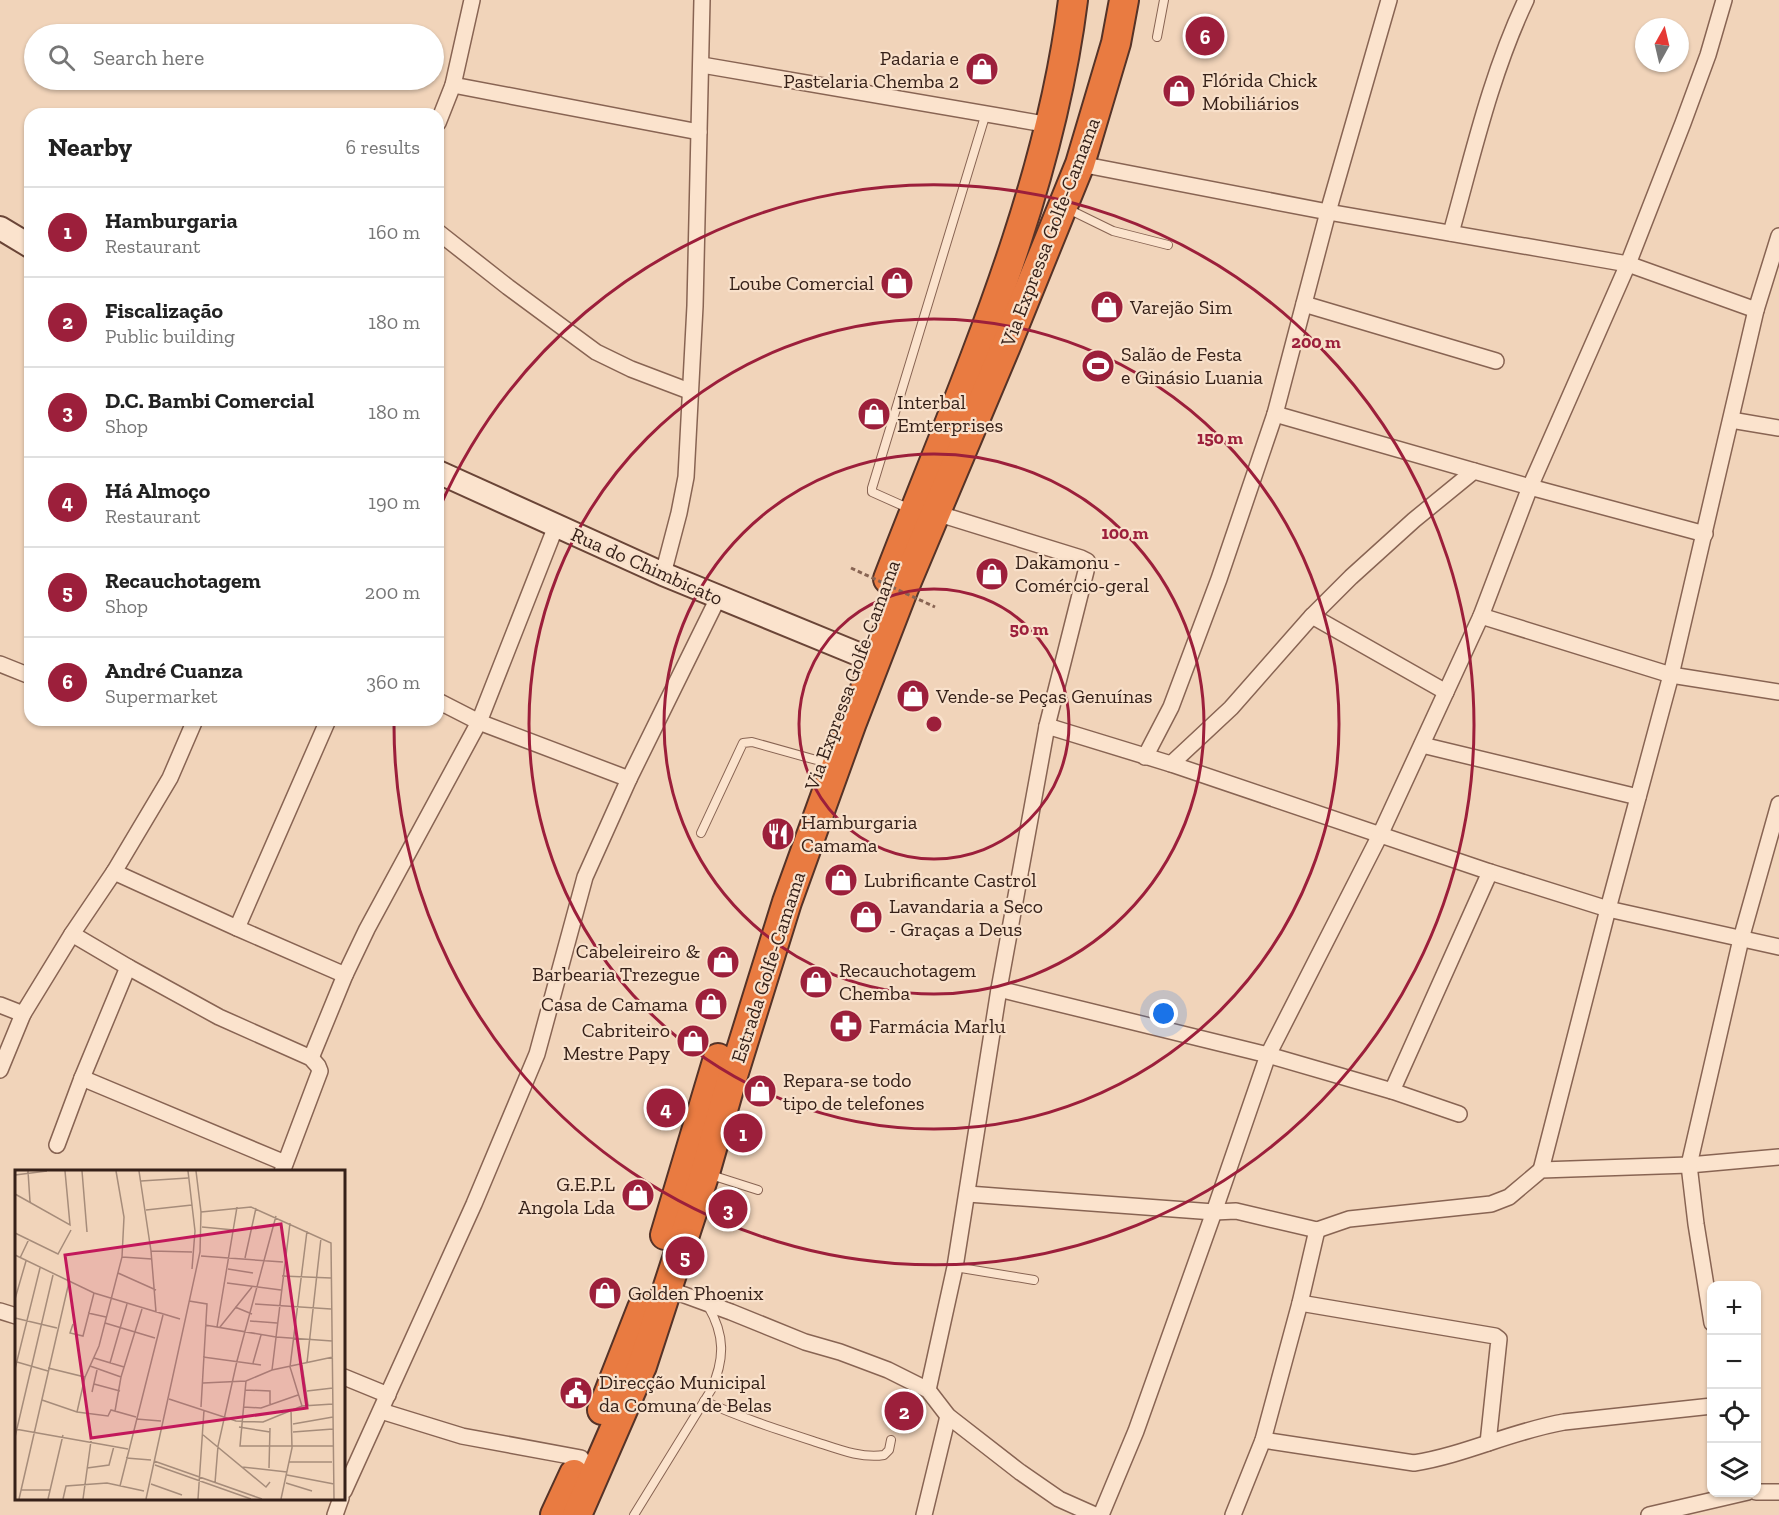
<!DOCTYPE html>
<html lang="en">
<head>
<meta charset="utf-8">
<style>
  :root { --surface:#fff; --page:#f6f6f6; --text:#222; --muted:#767676; --line:#e0e0e0; --accent:#9c1f3b }
  body { margin:0; font-family:"Zilla Slab",serif; background:var(--page); color:var(--text) }
  .controls { position:absolute; right:18px; bottom:18px; display:grid; overflow:hidden; border-radius:12px; box-shadow:0 2px 4px #0004 }
  .controls button { width:54px; height:54px; display:grid; place-items:center; padding:0; border:0; border-bottom:2px solid var(--line); background:var(--surface); color:var(--text); font:30px sans-serif }
  .compass { position:absolute; left:1635px; top:18px; width:54px; height:54px; border-radius:50%; background:var(--surface); box-shadow:0 2px 4px #0004; rotate:8deg }
  .you { position:absolute; left:1164px; top:1014px; width:21px; height:21px; margin:-15px; border:4px solid #fff; border-radius:50%; background:#1a73e8; box-shadow:0 0 0 9px #1a73e833 }
  .badge { display:grid; place-items:center; width:39px; height:39px; border-radius:50%; background:var(--accent); color:#fff; font-size:20px; font-weight:700 }
  .pin { position:absolute; translate:-50% -50%; border:3px solid #fff; box-shadow:0 2px 6px #0006 }
  .list { margin:0; padding:0; list-style:none }
  h2 { display:flex; justify-content:space-between; align-items:center; height:78px; margin:0; padding:0 24px; font-size:26px }
  h2 small { font-size:20px; font-weight:400; color:var(--muted) }
  .list li { display:grid; grid-template-columns:39px 1fr auto; gap:18px; align-items:center; box-sizing:border-box; height:90px; padding:0 24px; border-top:2px solid var(--line) }
  .list b { display:block; font-size:22px; white-space:nowrap }
  .list p { margin:0; font-size:20px; white-space:nowrap; color:var(--muted) }
  .list em { font-size:20px; font-style:normal; color:var(--muted) }
  .icon { flex:none; width:33px; height:33px; fill:none; stroke:currentColor; stroke-width:2; stroke-linecap:round; stroke-linejoin:round }
  .map { position:relative; flex:none; width:1779px; height:1515px; overflow:hidden }
  .search { position:absolute; background:var(--surface); box-shadow:0 2px 4px #0004; left:24px; top:24px; width:420px; height:66px; display:flex; align-items:center; gap:15px; box-sizing:border-box; padding:0 21px; border-radius:33px; color:var(--muted); font-size:22px }
  .panel { position:absolute; background:var(--surface); box-shadow:0 2px 4px #0004; left:24px; top:108px; width:420px; height:618px; border-radius:18px }
  .map>svg:first-child { display:block }
  .lines { fill:none; stroke-linecap:round; stroke-linejoin:round }
  .lane-casing { stroke:#886453; stroke-width:10 }
  .street-casing { stroke:#886453; stroke-width:18 }
  .secondary-casing { stroke:#6a4537; stroke-width:26 }
  .highway-casing { stroke:#553328; stroke-width:32 }
  .lane { stroke:#fbe3cd; stroke-width:8 }
  .street { stroke:#fbe3cd; stroke-width:15 }
  .secondary { stroke:#fbe3cd; stroke-width:22 }
  .highway { stroke:#e97b41; stroke-width:28 }
  .path-bridge { stroke:#886453; stroke-width:3; stroke-dasharray:4.5 3; stroke-linecap:butt }
  .ring { fill:none; stroke:#9c1f3b; stroke-width:3 }
  .labels { text-anchor:middle; stroke-width:4.5; stroke-linejoin:round; paint-order:stroke }
  .poi-label { font-size:20px; fill:#362119; stroke:#f8e0ca; text-anchor:start }
  .street-label { font-size:20px; fill:#362119; stroke:#f8e0ca }
  .inset-road { fill:none; stroke:#a68c7a; stroke-width:1.5 }
  .view { fill:#c2185b; fill-opacity:0.15; stroke:#c2185b; stroke-width:3 }
  .inset-edge { fill:none; stroke:#362119; stroke-width:3 }
  .centre { fill:#9c1f3b; stroke:#f8e0ca; stroke-width:3 }
  .ring-label { font-size:18px; text-anchor:middle; font-weight:bold; fill:#9c1f3b; stroke:#f8e0ca; stroke-width:4.5; stroke-linejoin:round; paint-order:stroke }
</style>
</head>
<body>
<div class="map">
<svg width="1779" height="1515" viewBox="0 0 1779 1515">
  <rect width="100%" height="100%" fill="#f1d4ba"/>
  <g class="lines">
    <g class="lane-casing">
      <g id="lane">
        <polyline points="1157,37 1164,0"/>
        <polyline points="1068,209 1113,231 1168,245"/>
        <polyline points="910,509 872,492 872,488 986,113"/>
        <polyline points="701,833 743,743 752,742 820,761"/>
        <polyline points="711,1175 758,1190"/>
        <polyline points="955,1267 1034,1280"/>
        <path d="M704,1401C739,1417 776,1429 813,1441C835,1448 861,1459 884,1455L889,1450L891,1440"/>
        <path d="M634,1515L711,1390C725,1359 725,1335 708,1306"/>
      </g>
    </g>
    <g class="street-casing">
      <g id="street">
        <polyline points="702,65 1050,125"/>
        <polyline points="453,85 699,132"/>
        <polyline points="438,123 453,85 472,0"/>
        <polyline points="1080,164 1328,212 1628,264 1756,310"/>
        <polyline points="438,232 508,287 596,352 631,369 689,391"/>
        <path d="M1451,233C1473,154 1491,74 1526,0"/>
        <polyline points="1304,304 1496,361"/>
        <polyline points="1275,414 1530,487 1705,534"/>
        <polyline points="1731,420 1779,428"/>
        <polyline points="663,574 679,513 686,477 695,306 702,0"/>
        <polyline points="1312,616 1446,692"/>
        <polyline points="1481,616 1671,675 1779,692"/>
        <polyline points="0,664 30,676"/>
        <polyline points="438,701 479,722 629,779"/>
        <polyline points="1047,726 1171,764 1490,872 1608,909 1779,947"/>
        <polyline points="1422,745 1638,797"/>
        <polyline points="1145,757 1171,707 1219,579 1275,414 1328,212 1389,0"/>
        <polyline points="1171,764 1231,708 1312,616 1351,577 1414,520 1474,471"/>
        <polyline points="114,872 237,928 345,975"/>
        <polyline points="237,928 328,720"/>
        <polyline points="72,934 128,967 219,1017 311,1058 318,1066 320,1071 282,1172"/>
        <polyline points="999,989 1268,1055 1392,1091 1459,1114"/>
        <polyline points="0,1005 23,1014 72,934 114,872 170,778 195,720"/>
        <polyline points="311,1058 345,975 367,929 479,722 556,526"/>
        <polyline points="0,1070 23,1014"/>
        <polyline points="82,1078 285,1163"/>
        <polyline points="1392,1091 1490,872"/>
        <polyline points="57,1145 82,1078 128,967"/>
        <polyline points="1541,1170 1608,909 1671,675 1756,310 1779,236"/>
        <polyline points="968,1194 1214,1212 1236,1211 1317,1230 1349,1219 1491,1204 1509,1197 1541,1170 1689,1165 1779,1157"/>
        <polyline points="668,1289 731,1312 805,1342 840,1352 888,1370 928,1390 948,1416 1020,1472 1059,1499 1095,1515"/>
        <polyline points="1300,1303 1495,1336 1499,1339 1488,1443"/>
        <polyline points="0,1311 16,1316"/>
        <polyline points="1712,1323 1696,1224 1689,1165 1741,939 1779,804"/>
        <polyline points="344,1377 388,1395"/>
        <polyline points="928,1390 955,1267 999,989 1047,726 1086,571 1087,561 1081,558 936,513"/>
        <polyline points="381,1411 462,1436 581,1458"/>
        <path d="M1263,1440L1414,1463C1465,1455 1512,1431 1564,1422L1712,1406"/>
        <polyline points="344,1491 474,1204 537,1054 585,877 629,779 718,598"/>
        <polyline points="1756,1492 1779,1492"/>
        <polyline points="335,1515 341,1498"/>
        <polyline points="924,1515 948,1416"/>
        <polyline points="1101,1515 1136,1431 1214,1212 1268,1055 1380,835 1481,616 1530,487 1628,264 1683,123 1708,55 1724,0"/>
        <polyline points="1233,1515 1263,1440 1300,1303 1317,1230"/>
        <polyline points="1649,1515 1748,1492"/>
      </g>
    </g>
    <g class="secondary-casing">
      <g id="secondary">
        <polyline points="0,228 30,246"/>
        <polyline points="438,472 663,574 858,654"/>
      </g>
    </g>
    <g class="highway-casing">
      <g id="highway">
        <path d="M888,579C960,391 1048,202 1073,0"/>
        <polyline points="665,1235 718,1058"/>
        <polyline points="602,1410 642,1308"/>
        <polyline points="555,1515 574,1474"/>
        <polyline points="577,1515 642,1366 705,1173 731,1082 787,902 851,725 904,588 1006,346 1080,164 1116,43 1124,0"/>
      </g>
    </g>
    <use href="#lane" class="lane"/>
    <use href="#street" class="street"/>
    <use href="#secondary" class="secondary"/>
    <use href="#highway" class="highway"/>
    <polyline class="path-bridge" points="851,568 935,607"/>
  </g>
  <g class="ring">
    <circle cx="934" cy="724" r="135"/>
    <circle cx="934" cy="724" r="270"/>
    <circle cx="934" cy="724" r="405"/>
    <path d="M439 509A540 540 0 1 1 394 724"/>
  </g>
  <defs>
    <g id="shop-disc" transform="scale(1.725)"><circle r="9.5" fill="#9c1f3b" stroke="#f8e0ca"/><path d="M-5-2.5h2.3a2.7 3.5 0 0 1 5.4 0H5L5.5 6h-11ZM-1.5-2.5h3a1.5 2.3 0 0 0-3 0Z" fill="#fff"/></g>
    <g id="stadium-disc" transform="scale(1.725)"><circle r="9.5" fill="#9c1f3b" stroke="#f8e0ca"/><path d="M0-5a6.5 5 0 1 0 0 10a6.5 5 0 1 0 0-10ZM-3.5-1.8h7v3.6h-7Z" fill="#fff"/></g>
    <g id="restaurant-disc" transform="scale(1.725)"><circle r="9.5" fill="#9c1f3b" stroke="#f8e0ca"/><path d="M-5-6h1v4h1v-4h1v4h1v-4h1v5L-1.5 .5V6h-2V.5L-5-1ZM5-6V6H3V1.5H1.5Q1.5-4 5-6Z" fill="#fff"/></g>
    <g id="pharmacy-disc" transform="scale(1.725)"><circle r="9.5" fill="#9c1f3b" stroke="#f8e0ca"/><path d="M-2-6h4v4h4v4h-4v4h-4v-4h-4v-4h4Z" fill="#fff"/></g>
    <g id="civic-disc" transform="scale(1.725)"><circle r="9.5" fill="#9c1f3b" stroke="#f8e0ca"/><path d="M-.6-6.5H3V-4.5H.6V-3L4-1V1h2V6H-6V1h2V-1L-.6-3ZM-1.2 2.5V6h2.4V2.5Z" fill="#fff"/></g>
  </defs>
  <g fill-rule="evenodd">
    <use href="#shop-disc" x="982" y="69"/>
    <use href="#shop-disc" x="1179" y="91"/>
    <use href="#shop-disc" x="897" y="283"/>
    <use href="#shop-disc" x="1107" y="307"/>
    <use href="#stadium-disc" x="1098" y="366"/>
    <use href="#shop-disc" x="874" y="414"/>
    <use href="#shop-disc" x="992" y="574"/>
    <use href="#shop-disc" x="913" y="696"/>
    <use href="#restaurant-disc" x="778" y="834"/>
    <use href="#shop-disc" x="841" y="880"/>
    <use href="#shop-disc" x="866" y="917"/>
    <use href="#shop-disc" x="723" y="962"/>
    <use href="#shop-disc" x="816" y="982"/>
    <use href="#shop-disc" x="711" y="1004"/>
    <use href="#pharmacy-disc" x="846" y="1026"/>
    <use href="#shop-disc" x="693" y="1041"/>
    <use href="#shop-disc" x="760" y="1091"/>
    <use href="#shop-disc" x="638" y="1195"/>
    <use href="#shop-disc" x="605" y="1293"/>
    <use href="#civic-disc" x="576" y="1393"/>
  </g>
  <g class="labels">
    <g class="poi-label">
      <text x="959" y="65" text-anchor="end">Padaria e<tspan x="959" dy="23">Pastelaria Chemba 2</tspan></text>
      <text x="1202" y="87">Flórida Chick<tspan x="1202" dy="23">Mobiliários</tspan></text>
      <text x="874" y="290" text-anchor="end">Loube Comercial</text>
      <text x="1130" y="314">Varejão Sim</text>
      <text x="1121" y="361">Salão de Festa<tspan x="1121" dy="23">e Ginásio Luania</tspan></text>
      <text x="897" y="409">Interbal<tspan x="897" dy="23">Emterprises</tspan></text>
      <text x="1015" y="569">Dakamonu -<tspan x="1015" dy="23">Comércio-geral</tspan></text>
      <text x="936" y="703">Vende-se Peças Genuínas</text>
      <text x="801" y="829">Hamburgaria<tspan x="801" dy="23">Camama</tspan></text>
      <text x="864" y="887">Lubrificante Castrol</text>
      <text x="889" y="913">Lavandaria a Seco<tspan x="889" dy="23">- Graças a Deus</tspan></text>
      <text x="700" y="958" text-anchor="end">Cabeleireiro &amp;<tspan x="700" dy="23">Barbearia Trezegue</tspan></text>
      <text x="839" y="977">Recauchotagem<tspan x="839" dy="23">Chemba</tspan></text>
      <text x="688" y="1011" text-anchor="end">Casa de Camama</text>
      <text x="869" y="1033">Farmácia Marlu</text>
      <text x="670" y="1037" text-anchor="end">Cabriteiro<tspan x="670" dy="23">Mestre Papy</tspan></text>
      <text x="783" y="1087">Repara-se todo<tspan x="783" dy="23">tipo de telefones</tspan></text>
      <text x="615" y="1191" text-anchor="end">G.E.P.L<tspan x="615" dy="23">Angola Lda</tspan></text>
      <text x="628" y="1300">Golden Phoenix</text>
      <text x="599" y="1389">Direcção Municipal<tspan x="599" dy="23">da Comuna de Belas</tspan></text>
    </g>
    <g class="street-label">
      <text transform="translate(1050 232) rotate(-69)" y="7">Via Expressa Golfe-Camama</text>
      <text transform="translate(647 566) rotate(24)" y="7">Rua do Chimbicato</text>
      <text transform="translate(852 675) rotate(-70)" y="7">Via Expressa Golfe-Camama</text>
      <text transform="translate(768 967) rotate(-72)" y="7">Estrada Golfe-Camama</text>
    </g>
  </g>
  <g transform="translate(15 1170)">
    <rect width="330" height="330" fill="#f1d4ba"/>
    <path class="inset-road" d="M13,1L15,32M67,1L72,62M124,1L136,81L141,142M173,1L180,61L177,99M0,5L32,1M126,11L173,8M0,24L55,55L50,1M131,40L177,35M186,42L236,37L316,73L319,329M187,57L219,60M0,63L43,84L56,60M136,81L177,82M0,85L79,123L165,149M186,86L268,92M107,87L137,89M5,88L14,69M230,88L241,38M213,99L238,103M103,103L141,120M267,106L316,108M212,113L266,120M0,129L11,91M174,131L192,134L186,237M240,134L316,139M220,137L237,144M73,143L91,147M0,148L42,158M235,151L262,153M90,153L140,168M58,154L55,163L68,166L79,123M190,155L261,167L317,171M202,157L222,37M205,157L237,117M188,187L246,195M79,188L109,197M2,192L33,201M95,193L112,134M238,193L246,165M292,193L306,68M287,195L293,235M75,196L106,207M33,198L70,207L84,176L107,87L109,47L101,1M0,199L25,98M257,200L275,53M231,211L225,276H318M188,213L231,211L257,200L318,187M79,214L105,221M230,220L255,221V234M292,221L318,218M77,222L82,200M154,229L221,251L248,252L287,236L318,234M27,230L62,242L93,246L96,240L121,247M287,236L275,197L292,61M228,237L246,238L283,225M100,241L106,207L127,139M62,242L70,207M121,249L146,251M278,254L318,247M224,257L255,262M0,259L113,279M278,262L318,259M187,264L251,317L255,312M0,267L38,105M111,288L136,290M139,291L247,329M274,292H317M140,295L236,329M227,297L272,302M72,298L94,295L99,276M254,298L255,258M272,305L319,314M200,313L203,276L222,191L261,46M271,313L297,321M136,314L167,325M105,316L148,145M6,320H35M4,329L54,112M33,329L48,265M48,329L51,316L92,313L129,321M68,329L76,271M131,329L185,82L186,42L181,1M183,329L189,240M266,329L277,278L276,240"/>
    <path class="view" d="M266,54L292,238L76,268L50,85Z"/>
    <rect width="330" height="330" class="inset-edge"/>
  </g>
  <circle cx="934" cy="724" r="9" class="centre"/>
  <g class="ring-label">
    <text x="1316" y="348">200 m</text>
    <text x="1220" y="444">150 m</text>
    <text x="1125" y="539">100 m</text>
    <text x="1029" y="635">50 m</text>
  </g>
</svg>
<div class="controls">
<button>+</button>
<button>−</button>
<button><svg class="icon" aria-label="locate" viewBox="0 0 24 24"><circle cx="12" cy="12" r="6"/><path d="M12 2v4M12 18v4M2 12h4M18 12h4"/></svg></button>
<button><svg class="icon" aria-label="layers" viewBox="0 0 24 24"><path d="M12 4l9 5-9 5-9-5zM3 14l9 5 9-5"/></svg></button>
</div>
<svg class="compass" viewBox="-18 -18 36 36"><path d="M0-13l5 13h-10z" fill="#e53935"/><path d="M0 13l5-13h-10z" fill="#767676"/></svg>
<div class="you"></div>
<div class="pin badge" style="left:743px;top:1133px">1</div>
<div class="pin badge" style="left:904px;top:1411px">2</div>
<div class="pin badge" style="left:728px;top:1209px">3</div>
<div class="pin badge" style="left:666px;top:1108px">4</div>
<div class="pin badge" style="left:685px;top:1256px">5</div>
<div class="pin badge" style="left:1205px;top:36px">6</div>
<div class="search"><svg class="icon" aria-label="search" viewBox="0 0 24 24"><circle cx="10" cy="10" r="6"/><path d="M15 15l6 6"/></svg>Search here</div>
<section class="panel">
<h2>Nearby<small>6 results</small></h2>
<ul class="list">
<li><span class="badge">1</span><div><b>Hamburgaria</b><p>Restaurant</p></div><em>160 m</em></li>
<li><span class="badge">2</span><div><b>Fiscalização</b><p>Public building</p></div><em>180 m</em></li>
<li><span class="badge">3</span><div><b>D.C. Bambi Comercial</b><p>Shop</p></div><em>180 m</em></li>
<li><span class="badge">4</span><div><b>Há Almoço</b><p>Restaurant</p></div><em>190 m</em></li>
<li><span class="badge">5</span><div><b>Recauchotagem</b><p>Shop</p></div><em>200 m</em></li>
<li><span class="badge">6</span><div><b>André Cuanza</b><p>Supermarket</p></div><em>360 m</em></li>
</ul>
</section>
</div>
</body>
</html>
